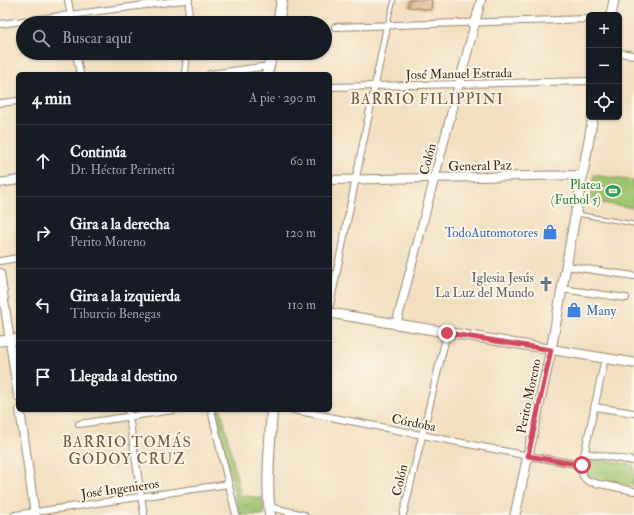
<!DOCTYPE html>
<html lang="es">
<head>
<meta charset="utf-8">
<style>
  :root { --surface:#171b24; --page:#242831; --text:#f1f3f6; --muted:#9ea1a6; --line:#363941 }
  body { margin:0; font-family:"IM FELL Double Pica",serif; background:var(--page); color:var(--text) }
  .controls { position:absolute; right:12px; top:12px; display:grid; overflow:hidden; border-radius:6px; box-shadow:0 1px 3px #0004 }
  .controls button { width:36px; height:36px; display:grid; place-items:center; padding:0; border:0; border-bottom:1px solid var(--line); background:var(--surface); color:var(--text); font:20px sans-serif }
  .stop { position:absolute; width:12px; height:12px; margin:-9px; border:3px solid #d1495b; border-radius:50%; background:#fff }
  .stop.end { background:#d1495b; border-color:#fff; box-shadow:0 1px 4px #0008 }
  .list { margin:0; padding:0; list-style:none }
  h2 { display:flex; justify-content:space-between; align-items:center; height:52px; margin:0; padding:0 16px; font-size:17px }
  h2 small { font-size:13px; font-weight:400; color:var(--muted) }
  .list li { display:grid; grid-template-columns:26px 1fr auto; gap:12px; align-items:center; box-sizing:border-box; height:72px; padding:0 16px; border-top:1px solid var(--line) }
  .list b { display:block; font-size:15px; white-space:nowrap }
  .list p { margin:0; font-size:13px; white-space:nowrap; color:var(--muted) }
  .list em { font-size:13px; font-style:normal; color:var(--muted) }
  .icon { flex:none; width:22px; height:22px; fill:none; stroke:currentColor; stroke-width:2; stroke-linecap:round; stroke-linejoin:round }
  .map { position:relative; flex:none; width:634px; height:515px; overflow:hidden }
  .search { position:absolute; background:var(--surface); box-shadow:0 1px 3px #0004; left:16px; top:16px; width:316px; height:44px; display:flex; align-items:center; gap:10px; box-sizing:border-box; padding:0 14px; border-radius:22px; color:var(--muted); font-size:15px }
  .panel { position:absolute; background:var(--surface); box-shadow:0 1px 3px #0004; left:16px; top:72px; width:316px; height:340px; border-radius:6px }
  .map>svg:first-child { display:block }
  .grass { fill:url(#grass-tufts); stroke:#6d7746 }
  .park { fill:url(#park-crowns); stroke:#6d7746 }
  .garden { fill:#9fc46f; stroke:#6d7746 }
  .building { fill:url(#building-cross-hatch) }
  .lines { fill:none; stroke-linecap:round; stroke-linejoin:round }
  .service-casing { stroke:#96846f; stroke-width:5 }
  .minor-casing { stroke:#96846f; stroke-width:8 }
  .tertiary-casing { stroke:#96846f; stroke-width:10 }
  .secondary-casing { stroke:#96846f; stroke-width:11 }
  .primary-casing { stroke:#96846f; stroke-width:12 }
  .service { stroke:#fff; stroke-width:3 }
  .minor { stroke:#fff; stroke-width:6 }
  .tertiary { stroke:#fff; stroke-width:8 }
  .secondary { stroke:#fff; stroke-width:9 }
  .primary { stroke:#fff; stroke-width:10 }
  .route { stroke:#d1495b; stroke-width:5 }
  .labels { text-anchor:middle; stroke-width:4; stroke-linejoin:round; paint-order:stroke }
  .street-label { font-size:13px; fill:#3b2a1e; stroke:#fcf5e5 }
  .leisure-label { font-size:13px; fill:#27864d; stroke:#fcf5e5; text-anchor:end }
  .shop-label { font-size:13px; fill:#366cbe; stroke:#fcf5e5; text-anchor:end }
  .worship-label { font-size:13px; fill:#5b616d; stroke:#fcf5e5; text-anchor:end }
  .quarter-label { font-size:15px; letter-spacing:1px; fill:#745c43; stroke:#fcf5e5 }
</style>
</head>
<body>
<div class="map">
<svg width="634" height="515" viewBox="0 0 634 515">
  <defs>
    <pattern id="grass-tufts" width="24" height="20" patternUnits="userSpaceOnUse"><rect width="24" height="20" fill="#9fc46f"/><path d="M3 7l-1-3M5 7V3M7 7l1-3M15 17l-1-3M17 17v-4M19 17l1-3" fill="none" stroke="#839f5b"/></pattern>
    <pattern id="park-crowns" width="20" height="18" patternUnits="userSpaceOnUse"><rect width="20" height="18" fill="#9fc46f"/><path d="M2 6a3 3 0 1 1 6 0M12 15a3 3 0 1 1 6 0" fill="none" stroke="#839f5b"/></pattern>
    <pattern id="building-cross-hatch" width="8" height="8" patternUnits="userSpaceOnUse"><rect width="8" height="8" fill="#dfb987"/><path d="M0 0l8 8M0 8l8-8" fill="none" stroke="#c09f74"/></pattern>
  </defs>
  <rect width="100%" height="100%" fill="#fcf5e5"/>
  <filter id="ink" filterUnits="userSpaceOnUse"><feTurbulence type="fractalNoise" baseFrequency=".025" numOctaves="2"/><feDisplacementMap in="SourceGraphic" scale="8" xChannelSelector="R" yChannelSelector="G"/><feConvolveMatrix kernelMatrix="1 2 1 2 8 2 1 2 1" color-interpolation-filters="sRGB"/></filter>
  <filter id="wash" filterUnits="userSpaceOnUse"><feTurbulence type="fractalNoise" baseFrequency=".012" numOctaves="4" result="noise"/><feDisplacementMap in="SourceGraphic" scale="16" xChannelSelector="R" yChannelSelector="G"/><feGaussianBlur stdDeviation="0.9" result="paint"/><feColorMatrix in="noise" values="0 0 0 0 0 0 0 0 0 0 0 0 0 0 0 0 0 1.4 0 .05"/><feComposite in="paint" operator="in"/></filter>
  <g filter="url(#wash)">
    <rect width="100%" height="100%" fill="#f1dfc0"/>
    <polygon class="grass" points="215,410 221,410 241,495 262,498 264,515 240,515"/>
    <polygon class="park" points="591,458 634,465 634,486 588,476 585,472 587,461"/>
    <polygon class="garden" points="594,175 634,181 634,208 590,201"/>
    <g id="blocks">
      <polygon class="building" points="409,0 432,0 431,10 408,7"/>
    </g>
  </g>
  <g filter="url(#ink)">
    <use href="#blocks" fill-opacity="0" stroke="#96846f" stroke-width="1"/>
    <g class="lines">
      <g class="service-casing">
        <g id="service">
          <polyline points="387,25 394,0"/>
          <polyline points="577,214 634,224"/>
        </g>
      </g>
      <g class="minor-casing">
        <g id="minor">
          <polyline points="68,0 72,23"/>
          <polyline points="188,23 189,0"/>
          <polyline points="0,24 184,0"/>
          <polyline points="335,27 589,19"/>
          <polyline points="76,53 80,74"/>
          <polyline points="619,53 634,55"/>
          <polyline points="185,74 187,53"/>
          <polyline points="210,74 269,66"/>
          <polyline points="330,87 589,81"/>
          <polyline points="0,103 18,101"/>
          <polyline points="0,261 18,258"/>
          <polyline points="566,266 634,276"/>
          <polyline points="562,289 626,298"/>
          <polyline points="330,305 387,26"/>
          <path d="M605,358L582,465C581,473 582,478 590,482L634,491"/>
          <polyline points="595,407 634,413"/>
          <polyline points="128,410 144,515"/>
          <polyline points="211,410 236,515"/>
          <polyline points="294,410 529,456 582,465"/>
          <polyline points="79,424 173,410"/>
          <polyline points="585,453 634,461"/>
          <polyline points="269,507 304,515"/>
          <polyline points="15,515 229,484"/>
          <polyline points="403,515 447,333"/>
        </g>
      </g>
      <g class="tertiary-casing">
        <g id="tertiary">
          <polyline points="330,180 582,175"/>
          <polyline points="0,183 18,180"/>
          <polyline points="0,273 18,396"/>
          <polyline points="396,325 481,0"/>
          <polyline points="20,410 35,515"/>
        </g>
      </g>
      <g class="secondary-casing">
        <g id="secondary">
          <polyline points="611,15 614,0"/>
          <polyline points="330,313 634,363"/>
          <polyline points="0,341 18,339"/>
          <polyline points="515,515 551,350 593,117"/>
        </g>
      </g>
      <g class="primary-casing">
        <g id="primary">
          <polyline points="278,23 282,0"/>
          <polyline points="267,74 272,53"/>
          <path d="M270,515C266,480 270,445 272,410"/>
        </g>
      </g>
      <use href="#service" class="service"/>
      <use href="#minor" class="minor"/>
      <use href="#tertiary" class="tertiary"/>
      <use href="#secondary" class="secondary"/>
      <use href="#primary" class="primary"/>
    </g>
  </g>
  <g class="lines" filter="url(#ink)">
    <polyline class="route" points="447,333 551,350 528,456 582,465"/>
  </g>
  <defs>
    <g id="stadium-bare" transform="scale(1.2)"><path d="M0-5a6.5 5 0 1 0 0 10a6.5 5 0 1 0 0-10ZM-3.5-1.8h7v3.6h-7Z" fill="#2e9e5b" stroke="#fcf5e5" stroke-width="2.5" paint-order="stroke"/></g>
    <g id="shop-bare" transform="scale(1.2)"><path d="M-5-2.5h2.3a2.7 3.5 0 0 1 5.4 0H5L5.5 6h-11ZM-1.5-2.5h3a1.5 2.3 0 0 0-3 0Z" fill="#3f7fe0" stroke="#fcf5e5" stroke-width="2.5" paint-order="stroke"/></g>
    <g id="church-bare" transform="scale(1.2)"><path d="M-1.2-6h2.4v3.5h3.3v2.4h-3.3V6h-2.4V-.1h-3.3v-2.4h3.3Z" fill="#6b7280" stroke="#fcf5e5" stroke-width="2.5" paint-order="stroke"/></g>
  </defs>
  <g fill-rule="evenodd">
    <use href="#stadium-bare" x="613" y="191"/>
    <use href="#shop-bare" x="550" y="232"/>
    <use href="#church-bare" x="546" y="284"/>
    <use href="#shop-bare" x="574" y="310"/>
  </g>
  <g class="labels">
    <g class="street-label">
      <text transform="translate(459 73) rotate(-1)" y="5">José Manuel Estrada</text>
      <text transform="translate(427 159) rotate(-75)" y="5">Colón</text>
      <text transform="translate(480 165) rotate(-1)" y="5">General Paz</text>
      <text transform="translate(528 396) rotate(-78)" y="5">Perito Moreno</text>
      <text transform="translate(414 422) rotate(11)" y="5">Córdoba</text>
      <text transform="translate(399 480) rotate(-77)" y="5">Colón</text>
      <text transform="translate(120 488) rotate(-8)" y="5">José Ingenieros</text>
    </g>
    <g class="leisure-label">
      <text x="601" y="189">Platea<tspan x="601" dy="15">(Futbol 5)</tspan></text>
    </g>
    <g class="shop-label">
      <text x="538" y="237">TodoAutomotores</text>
      <text x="586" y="315" text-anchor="start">Many</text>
    </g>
    <g class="worship-label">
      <text x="534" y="282">Iglesia Jesús<tspan x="534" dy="15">La Luz del Mundo</tspan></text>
    </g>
    <g class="quarter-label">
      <text x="427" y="104">BARRIO FILIPPINI</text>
      <text x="127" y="447">BARRIO TOMÁS<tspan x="127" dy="17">GODOY CRUZ</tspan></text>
    </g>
  </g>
</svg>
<div class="controls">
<button>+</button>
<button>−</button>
<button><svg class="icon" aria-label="locate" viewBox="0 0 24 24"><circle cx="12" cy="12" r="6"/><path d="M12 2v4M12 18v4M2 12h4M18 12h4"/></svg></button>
</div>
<div class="stop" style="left:582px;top:465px"></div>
<div class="stop end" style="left:447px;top:333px"></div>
<div class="search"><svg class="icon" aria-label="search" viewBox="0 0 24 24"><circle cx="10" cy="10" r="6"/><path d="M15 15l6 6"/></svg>Buscar aquí</div>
<section class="panel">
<h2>4 min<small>A pie · 290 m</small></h2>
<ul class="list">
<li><svg class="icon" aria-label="ahead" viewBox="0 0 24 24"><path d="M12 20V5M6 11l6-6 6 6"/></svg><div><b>Continúa</b><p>Dr. Héctor Perinetti</p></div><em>60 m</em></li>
<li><svg class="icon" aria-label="right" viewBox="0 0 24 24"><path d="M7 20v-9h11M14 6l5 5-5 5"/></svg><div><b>Gira a la derecha</b><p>Perito Moreno</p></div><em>120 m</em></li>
<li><svg class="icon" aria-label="left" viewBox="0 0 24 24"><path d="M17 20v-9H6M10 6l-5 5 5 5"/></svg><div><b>Gira a la izquierda</b><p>Tiburcio Benegas</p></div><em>110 m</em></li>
<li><svg class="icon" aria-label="arrive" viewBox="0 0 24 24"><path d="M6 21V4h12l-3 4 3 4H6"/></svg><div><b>Llegada al destino</b></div></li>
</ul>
</section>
</div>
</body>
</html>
